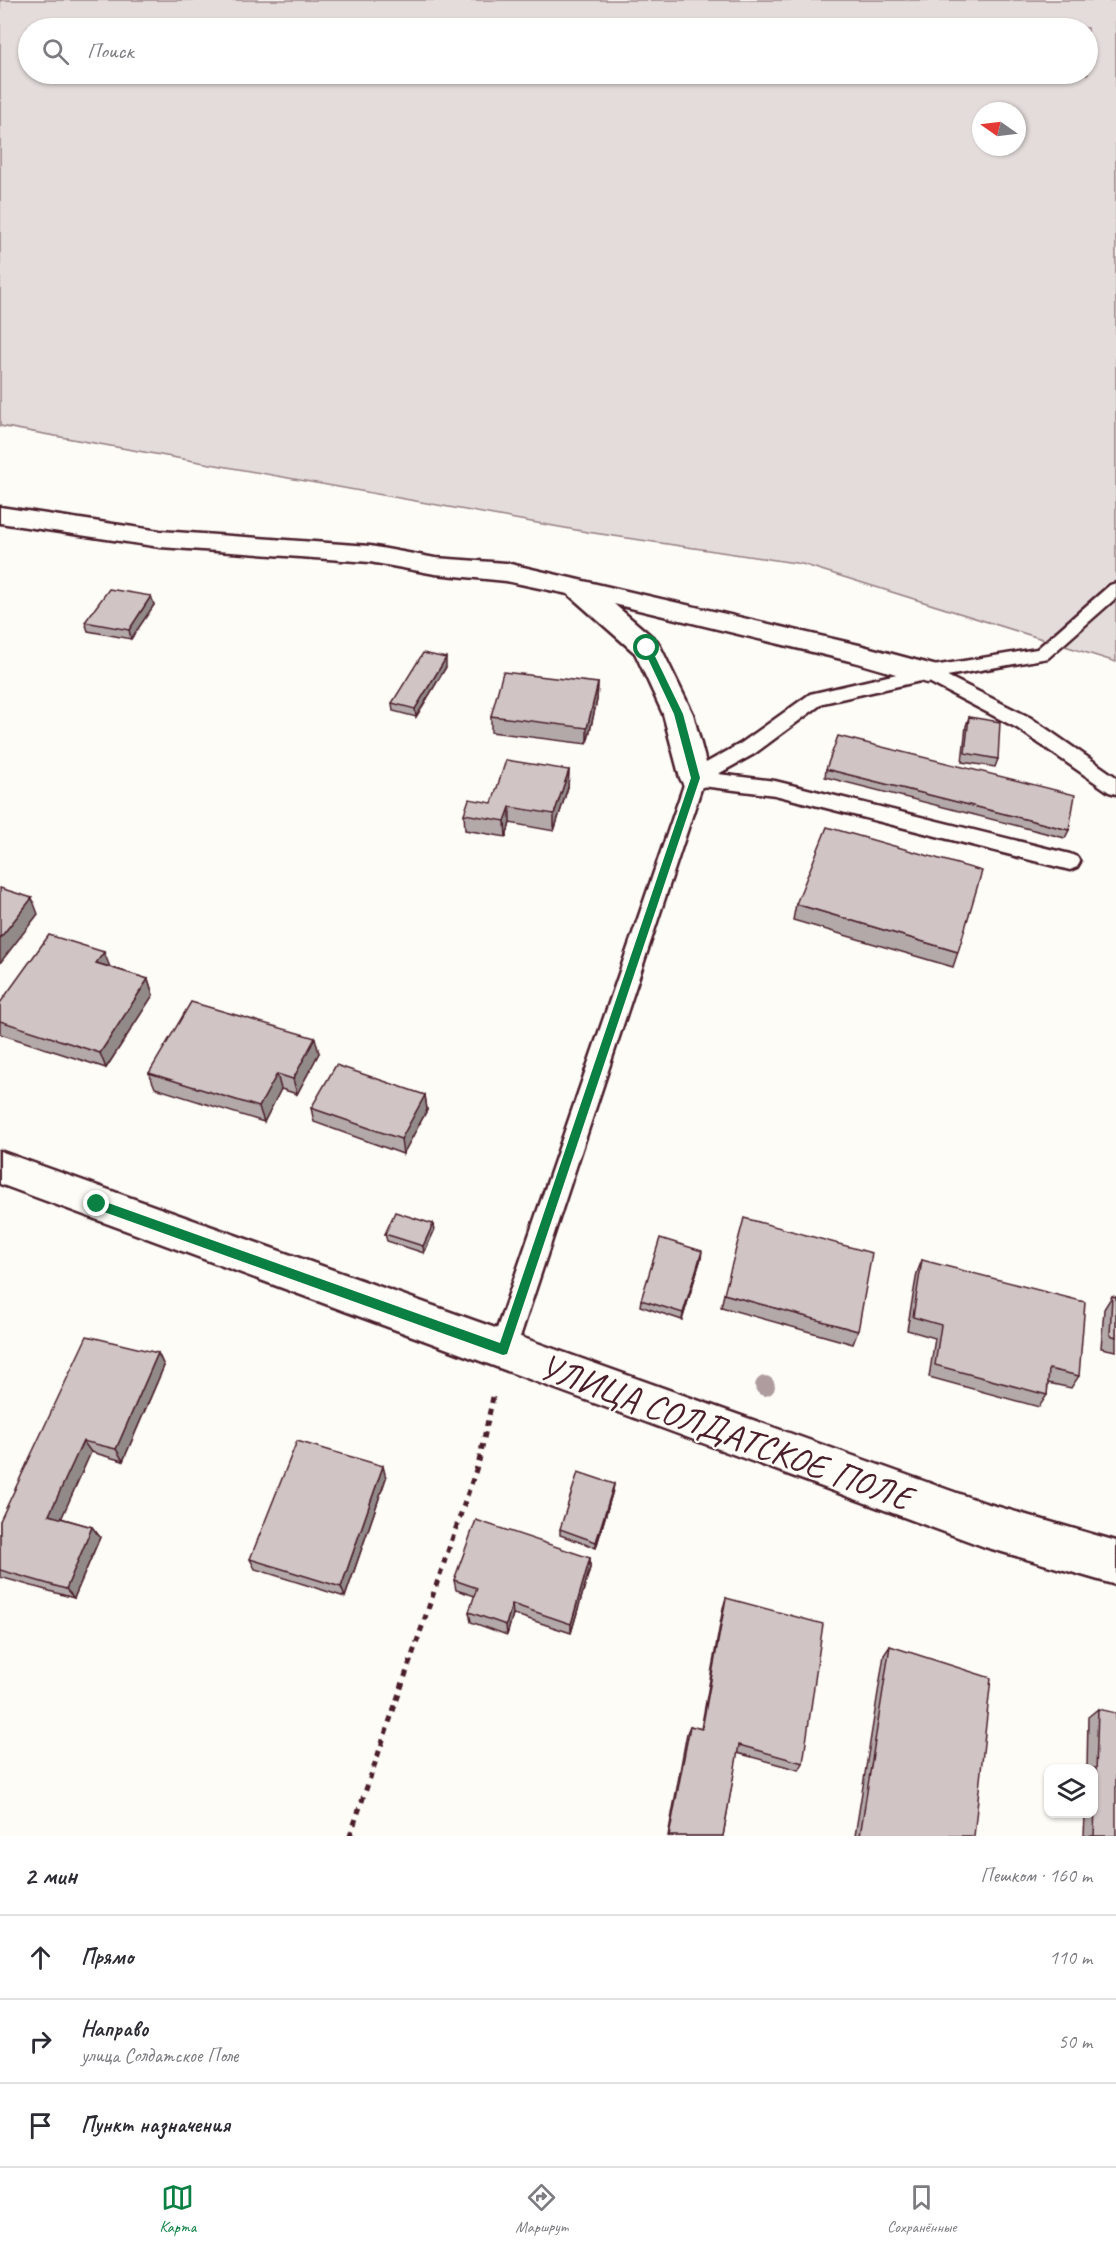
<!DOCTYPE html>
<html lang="ru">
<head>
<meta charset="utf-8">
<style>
  :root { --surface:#fff; --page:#f7f7f7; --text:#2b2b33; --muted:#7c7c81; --line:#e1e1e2; --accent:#0b8043 }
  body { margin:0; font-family:Caveat,sans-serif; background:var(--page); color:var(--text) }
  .controls { position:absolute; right:18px; bottom:18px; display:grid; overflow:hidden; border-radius:12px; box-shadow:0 2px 4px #0004 }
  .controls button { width:54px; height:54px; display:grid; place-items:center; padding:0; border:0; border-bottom:2px solid var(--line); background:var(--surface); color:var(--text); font:30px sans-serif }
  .compass { position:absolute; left:972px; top:102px; width:54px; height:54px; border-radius:50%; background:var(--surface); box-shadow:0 2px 4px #0004; rotate:284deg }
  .stop { position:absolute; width:18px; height:18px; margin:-14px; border:4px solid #0b8043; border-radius:50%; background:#fff }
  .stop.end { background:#0b8043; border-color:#fff; box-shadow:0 2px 6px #0008 }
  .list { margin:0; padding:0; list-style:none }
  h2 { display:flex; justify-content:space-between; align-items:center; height:78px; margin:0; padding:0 24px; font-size:26px }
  h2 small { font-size:20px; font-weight:400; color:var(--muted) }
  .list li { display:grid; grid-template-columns:39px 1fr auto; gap:18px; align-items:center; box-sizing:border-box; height:84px; padding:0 24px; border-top:2px solid var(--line) }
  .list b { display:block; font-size:22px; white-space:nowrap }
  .list p { margin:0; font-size:20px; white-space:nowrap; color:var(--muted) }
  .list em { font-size:20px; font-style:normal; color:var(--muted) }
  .icon { flex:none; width:33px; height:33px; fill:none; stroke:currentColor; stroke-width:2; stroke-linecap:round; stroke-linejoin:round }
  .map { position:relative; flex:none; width:1116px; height:1836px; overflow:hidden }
  .search { position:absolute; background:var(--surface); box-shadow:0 2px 4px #0004; left:18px; right:18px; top:18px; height:66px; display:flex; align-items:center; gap:15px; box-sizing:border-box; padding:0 21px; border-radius:33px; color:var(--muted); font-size:22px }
  .sheet { height:330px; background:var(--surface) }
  nav { display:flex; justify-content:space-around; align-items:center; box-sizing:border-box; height:84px; border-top:2px solid var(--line); background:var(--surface); font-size:16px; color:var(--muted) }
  nav a { display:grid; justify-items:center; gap:3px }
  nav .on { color:var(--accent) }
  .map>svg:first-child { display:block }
  .green { fill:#e3dcda; stroke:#967e82; stroke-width:1.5; fill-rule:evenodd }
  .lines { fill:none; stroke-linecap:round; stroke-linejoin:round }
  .lane-casing { stroke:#4a1f2b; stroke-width:5 }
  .street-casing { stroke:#4a1f2b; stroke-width:5 }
  .path { stroke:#4a1f2b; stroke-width:5; stroke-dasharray:6 6; stroke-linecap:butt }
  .lane { fill:#fdfcf7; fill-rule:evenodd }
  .street { fill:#fdfcf7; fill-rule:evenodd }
  .tree { fill:#af9c9f }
  .wall { fill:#b3a9a9; stroke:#4a1f2b; stroke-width:1.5 }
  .shaded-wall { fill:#928a89; stroke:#4a1f2b; stroke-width:1.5 }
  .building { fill:#d0c5c4; stroke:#4a1f2b; stroke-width:1.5 }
  .route { fill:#0b8043 }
  .labels { text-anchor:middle; stroke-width:4.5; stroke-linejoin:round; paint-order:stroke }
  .near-street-label { font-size:36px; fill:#4a1f2b; stroke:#fdfcf7 }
</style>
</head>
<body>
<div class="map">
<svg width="1116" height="1836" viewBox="0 0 1116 1836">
  <rect width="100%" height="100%" fill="#fdfcf7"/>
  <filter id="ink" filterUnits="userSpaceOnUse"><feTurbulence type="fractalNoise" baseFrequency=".0167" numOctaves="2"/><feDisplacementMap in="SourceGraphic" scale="12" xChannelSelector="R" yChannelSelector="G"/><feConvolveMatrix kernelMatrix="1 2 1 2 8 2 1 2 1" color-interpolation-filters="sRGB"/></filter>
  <g filter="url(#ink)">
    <path class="green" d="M0,0H1116V662L802,564L587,532L0,426ZM28,28H1088V74H28ZM981,111H1017V147H981Z"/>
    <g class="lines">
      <g class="lane-casing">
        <polygon id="lane" points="1116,583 1116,598 1048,658 947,676 1031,718 1116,777 1116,794 1109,792 1017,728 925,680 823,703 754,754 718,774 775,781 1070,854 1077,857 1080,862 1077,867 1070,870 775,795 702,786 516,1349 512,1358 503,1361 494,1358 490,1349 688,773 740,744 810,694 927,667 1037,649 1110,585"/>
      </g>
      <g class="street-casing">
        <g id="street">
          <polygon points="0,507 160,531 370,546 435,558 506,563 859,645 937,666 941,673 937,680 927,683 858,663 614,604 657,641 661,648 693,714 710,778 706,786 695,789 684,786 680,778 663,714 635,653 568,594 506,581 435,574 370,562 160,547 0,523"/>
          <polygon points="0,1151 985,1503 1116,1541 1116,1585 985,1547 0,1184"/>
        </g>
      </g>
      <polyline class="path" points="350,1836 479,1461 493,1397"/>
      <use href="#lane" class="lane"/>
      <use href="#street" class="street"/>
    </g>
    <circle class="tree" cx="765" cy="1386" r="10"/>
    <g class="wall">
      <polygon points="151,596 154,605 131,639 88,631 85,622"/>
      <polygon points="446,667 416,717 393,711 392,703"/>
      <polygon points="598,683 597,700 587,744 491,732 491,716"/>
      <polygon points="969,717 998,759 995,767 962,762 966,726"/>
      <polygon points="826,769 1069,830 1065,838 825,777"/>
      <polygon points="569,770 568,787 554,831 510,823 506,837 465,830 464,814 492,803"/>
      <polygon points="796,904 958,952 953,967 793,920"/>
      <polygon points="110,967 148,979 153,995 106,1068 0,1034 0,1003"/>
      <polygon points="319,1053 297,1094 281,1089 264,1122 155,1088 149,1073"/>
      <polygon points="425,1095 427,1110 403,1154 314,1122 311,1108"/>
      <polygon points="434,1231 424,1253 387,1241 385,1234"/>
      <polygon points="701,1258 682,1320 640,1306 641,1300"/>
      <polygon points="922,1260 1079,1376 1071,1388 1048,1383 1047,1395 1039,1407 929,1377 935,1338 907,1330 917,1273"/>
      <polygon points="724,1294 858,1331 853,1344 721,1307"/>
      <polygon points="1112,1296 1116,1297 1116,1351 1101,1348 1104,1309"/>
      <polygon points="158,1353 164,1366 123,1461 91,1452 61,1518 92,1527 100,1537 74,1598 0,1577 0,1521"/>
      <polygon points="386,1478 345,1597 255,1569 250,1559"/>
      <polygon points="614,1484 613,1490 596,1548 560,1535 560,1529"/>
      <polygon points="590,1558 590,1568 571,1633 513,1614 507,1635 471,1622 469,1612 475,1596 456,1590 454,1580"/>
      <polygon points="726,1598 803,1763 799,1770 737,1753 723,1836 668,1836 687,1733 690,1726 701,1729 723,1608"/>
      <polygon points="890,1646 974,1836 855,1836 884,1655"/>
      <polygon points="1098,1709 1116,1836 1084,1836 1085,1814 1094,1814 1094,1768 1087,1768 1088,1717"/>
    </g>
    <g class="shaded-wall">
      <polygon points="151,596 154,605 131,639 129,630"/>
      <polygon points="446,658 446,667 416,717 415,709"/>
      <polygon points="598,683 597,700 587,744 587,728"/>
      <polygon points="569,770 568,787 554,831 554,814"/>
      <polygon points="510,807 510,823 506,837 505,821"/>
      <polygon points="32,898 38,914 0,963 0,938"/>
      <polygon points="104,952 110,967 96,963"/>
      <polygon points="148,979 153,995 106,1068 100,1053"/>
      <polygon points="315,1038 319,1053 297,1094 293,1079"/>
      <polygon points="277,1074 281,1089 264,1122 259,1107"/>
      <polygon points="425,1095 427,1110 403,1154 401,1139"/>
      <polygon points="433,1224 434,1231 424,1253 423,1246"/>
      <polygon points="702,1251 701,1258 682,1320 683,1313"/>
      <polygon points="158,1353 164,1366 123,1461 116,1449"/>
      <polygon points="83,1441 91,1452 58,1526 49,1515"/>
      <polygon points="383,1466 386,1478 345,1597 341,1587"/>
      <polygon points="614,1484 613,1490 596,1548 596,1542"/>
      <polygon points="92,1527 100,1537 74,1598 66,1589"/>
      <polygon points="590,1558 590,1568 571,1633 571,1624"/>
      <polygon points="512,1604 513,1614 507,1635 506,1625"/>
    </g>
    <g class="building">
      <polygon points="109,589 151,596 129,630 85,622"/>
      <polygon points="423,653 446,658 415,709 392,703"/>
      <polygon points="503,672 598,683 587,728 491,716"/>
      <polygon points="969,717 1000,722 998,759 965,753"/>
      <polygon points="838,736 1075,795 1069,830 826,769"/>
      <polygon points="506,760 569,770 554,814 510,807 505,821 464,814 469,799 492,803"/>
      <polygon points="827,827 982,871 958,952 796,904"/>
      <polygon points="0,888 32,898 0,938"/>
      <polygon points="49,935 104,952 96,963 148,979 100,1053 0,1021 0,1003"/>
      <polygon points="191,1002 315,1038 293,1079 277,1074 259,1107 149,1073"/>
      <polygon points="336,1065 425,1095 401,1139 311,1108"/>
      <polygon points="395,1212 433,1224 423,1246 385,1234"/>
      <polygon points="744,1218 872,1253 858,1331 724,1294"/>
      <polygon points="660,1238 702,1251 683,1313 641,1300"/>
      <polygon points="922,1260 1085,1302 1079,1376 1049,1369 1047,1395 935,1365 941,1325 913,1317"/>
      <polygon points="1112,1296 1116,1297 1116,1337 1110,1335"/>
      <polygon points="87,1336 158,1353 116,1449 83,1441 49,1515 92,1527 66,1589 0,1570 0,1521"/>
      <polygon points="297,1441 383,1466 341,1587 250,1559"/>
      <polygon points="578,1472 614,1484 596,1542 560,1529"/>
      <polygon points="476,1520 590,1558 571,1624 512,1604 506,1625 469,1612 477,1588 454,1580"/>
      <polygon points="726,1598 823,1624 803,1763 739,1745 723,1836 669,1836 690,1726 702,1729"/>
      <polygon points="890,1646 991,1678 974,1836 860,1836"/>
      <polygon points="1098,1709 1116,1713 1116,1836 1094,1836"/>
    </g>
  </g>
  <polygon class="route" points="644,646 651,648 683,714 700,778 507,1354 503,1355 93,1208 91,1204 97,1199 500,1343 691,778 674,714 643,648"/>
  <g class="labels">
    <g class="near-street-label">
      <text transform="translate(726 1431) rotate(20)" y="13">УЛИЦА СОЛДАТСКОЕ ПОЛЕ</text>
    </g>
  </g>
</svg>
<div class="controls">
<button><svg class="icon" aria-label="layers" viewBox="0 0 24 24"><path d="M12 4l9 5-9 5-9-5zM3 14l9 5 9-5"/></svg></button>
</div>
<svg class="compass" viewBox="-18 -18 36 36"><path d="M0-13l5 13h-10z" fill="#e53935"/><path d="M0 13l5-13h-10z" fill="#7c7c81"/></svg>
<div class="stop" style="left:647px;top:648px"></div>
<div class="stop end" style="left:97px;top:1204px"></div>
<div class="search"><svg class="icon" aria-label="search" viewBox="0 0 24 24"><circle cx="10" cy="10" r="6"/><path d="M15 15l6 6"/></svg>Поиск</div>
</div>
<section class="sheet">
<h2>2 мин<small>Пешком · 160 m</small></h2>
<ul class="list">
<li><svg class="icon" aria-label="ahead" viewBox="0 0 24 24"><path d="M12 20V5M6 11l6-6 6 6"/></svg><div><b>Прямо</b></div><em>110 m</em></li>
<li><svg class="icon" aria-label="right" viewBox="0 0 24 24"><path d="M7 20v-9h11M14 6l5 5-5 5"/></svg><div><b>Направо</b><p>улица Солдатское Поле</p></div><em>50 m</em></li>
<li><svg class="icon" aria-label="arrive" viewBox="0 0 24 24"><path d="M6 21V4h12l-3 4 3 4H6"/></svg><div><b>Пункт назначения</b></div></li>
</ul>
</section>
<nav>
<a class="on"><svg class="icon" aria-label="map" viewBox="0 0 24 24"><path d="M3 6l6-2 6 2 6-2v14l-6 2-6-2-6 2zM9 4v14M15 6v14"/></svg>Карта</a>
<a><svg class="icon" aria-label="directions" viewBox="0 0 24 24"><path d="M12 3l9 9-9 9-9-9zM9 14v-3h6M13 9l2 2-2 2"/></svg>Маршрут</a>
<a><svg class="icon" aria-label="saved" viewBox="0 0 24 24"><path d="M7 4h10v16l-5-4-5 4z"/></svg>Сохранённые</a>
</nav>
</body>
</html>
